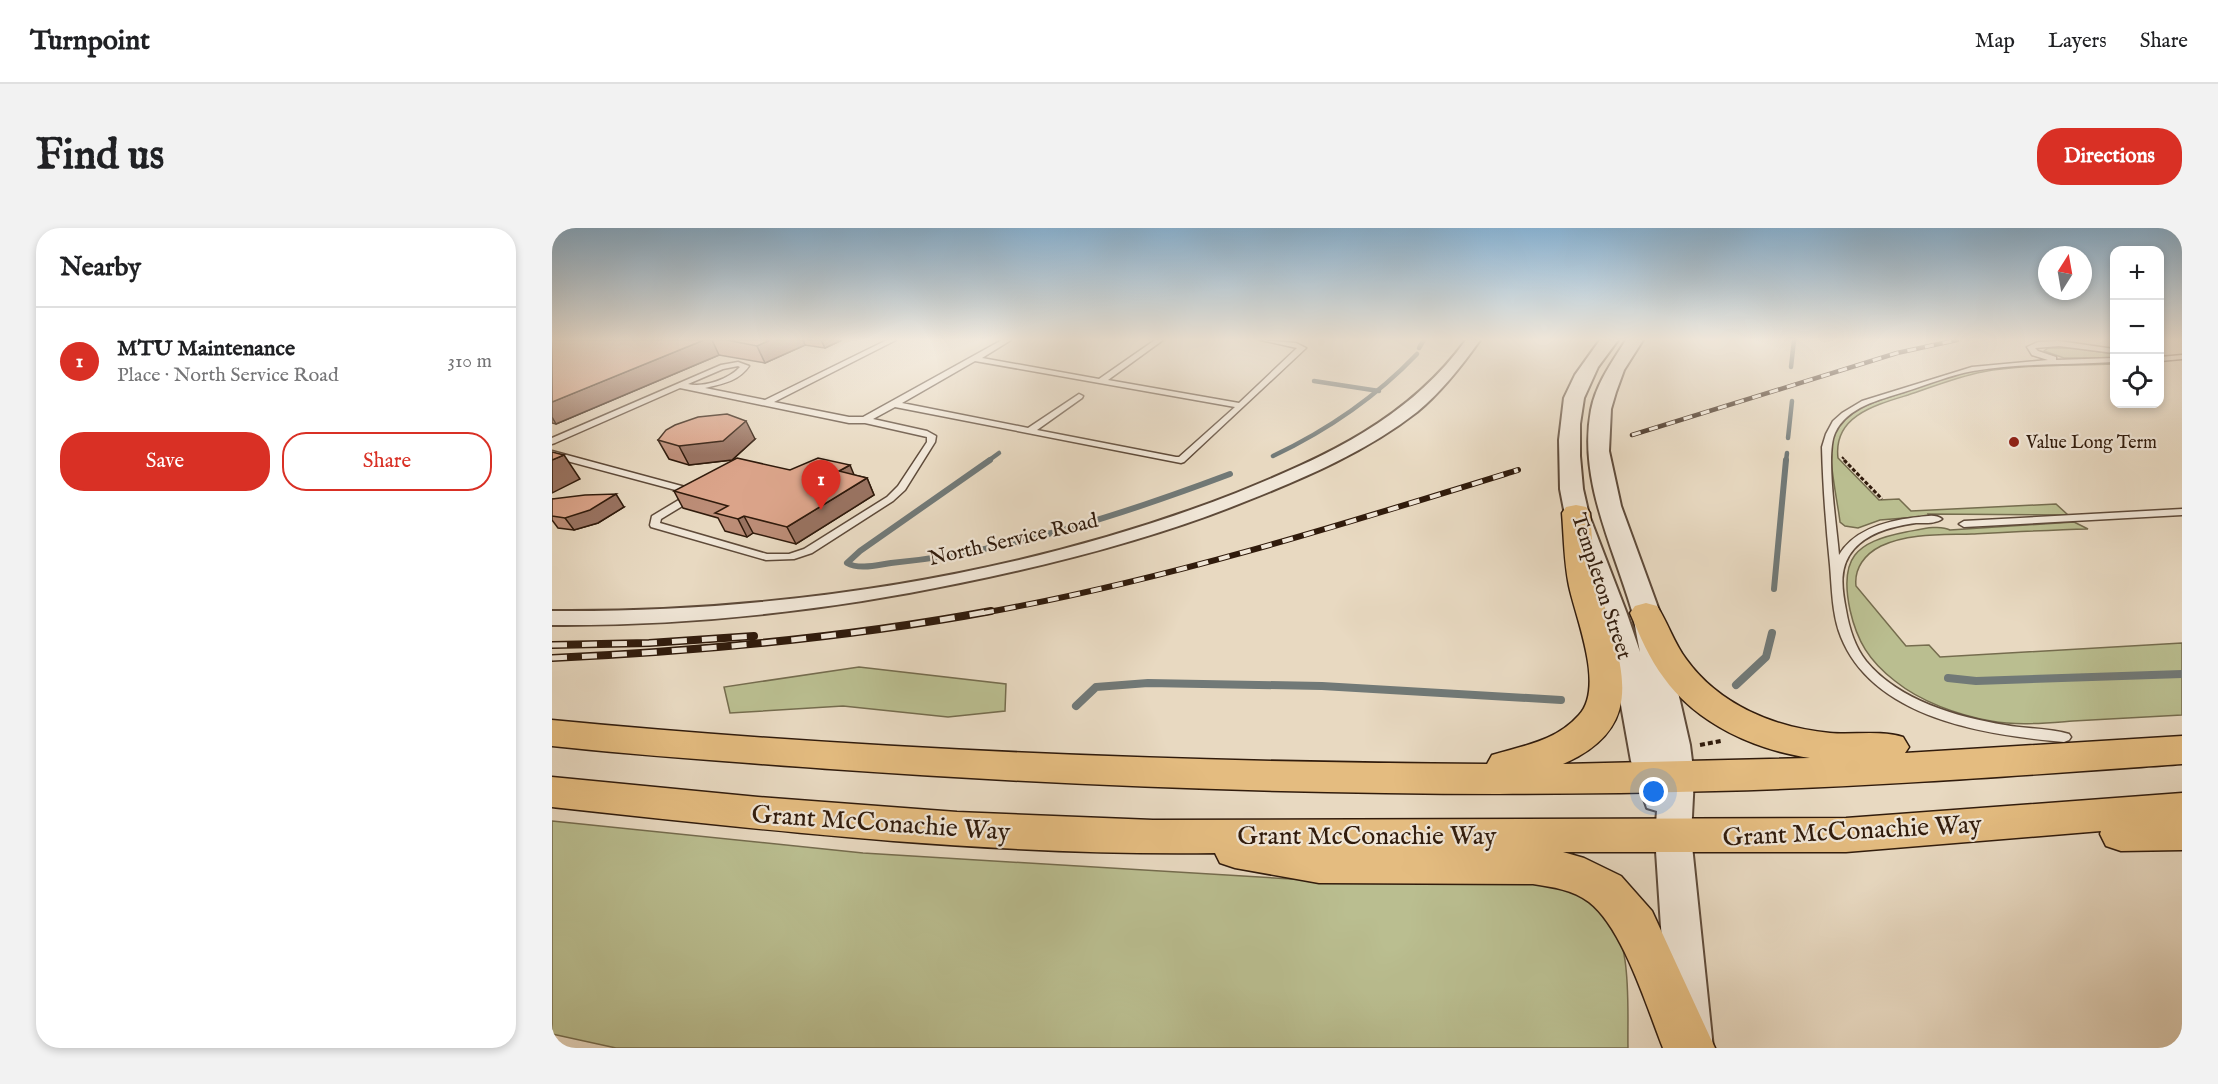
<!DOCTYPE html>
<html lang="en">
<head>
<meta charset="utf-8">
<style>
  :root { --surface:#fff; --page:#f2f2f2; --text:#202124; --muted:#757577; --line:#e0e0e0; --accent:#d93025 }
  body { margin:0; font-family:"IM FELL English",serif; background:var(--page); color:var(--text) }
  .controls { position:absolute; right:18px; top:18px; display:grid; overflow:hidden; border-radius:12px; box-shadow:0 3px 9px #0003 }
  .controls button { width:54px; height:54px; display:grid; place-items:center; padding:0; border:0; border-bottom:2px solid var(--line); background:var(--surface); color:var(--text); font:30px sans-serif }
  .compass { position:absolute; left:1486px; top:18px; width:54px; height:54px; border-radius:50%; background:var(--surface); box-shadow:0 3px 9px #0003; rotate:11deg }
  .you { position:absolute; left:1102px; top:564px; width:21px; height:21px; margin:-15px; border:4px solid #fff; border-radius:50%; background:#1a73e8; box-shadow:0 0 0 9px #1a73e833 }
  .badge { display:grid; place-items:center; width:39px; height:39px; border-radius:50%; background:var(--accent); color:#fff; font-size:20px; font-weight:700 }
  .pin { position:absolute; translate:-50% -50px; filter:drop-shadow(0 2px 3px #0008) }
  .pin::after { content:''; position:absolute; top:32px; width:21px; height:18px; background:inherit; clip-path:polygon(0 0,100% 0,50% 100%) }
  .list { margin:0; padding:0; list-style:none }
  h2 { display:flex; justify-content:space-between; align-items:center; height:78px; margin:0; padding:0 24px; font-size:26px }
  h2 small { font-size:20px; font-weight:400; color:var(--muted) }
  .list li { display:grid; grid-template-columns:39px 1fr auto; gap:18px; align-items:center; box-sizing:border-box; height:108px; padding:0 24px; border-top:2px solid var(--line) }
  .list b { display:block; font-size:22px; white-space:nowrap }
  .list p { margin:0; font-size:20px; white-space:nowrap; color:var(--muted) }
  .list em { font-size:20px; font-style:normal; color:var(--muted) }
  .actions { display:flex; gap:12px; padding:18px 24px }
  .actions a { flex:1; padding:14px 0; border:2px solid var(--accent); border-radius:24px; text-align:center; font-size:21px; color:var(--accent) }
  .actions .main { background:var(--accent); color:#fff }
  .icon { flex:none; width:33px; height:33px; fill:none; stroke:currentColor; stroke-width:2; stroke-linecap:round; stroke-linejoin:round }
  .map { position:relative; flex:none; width:1630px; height:820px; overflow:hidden; border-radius:24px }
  header { display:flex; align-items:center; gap:36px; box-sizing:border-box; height:84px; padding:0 30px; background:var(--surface); border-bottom:2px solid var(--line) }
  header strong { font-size:28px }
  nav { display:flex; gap:33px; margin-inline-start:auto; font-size:21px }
  .intro { display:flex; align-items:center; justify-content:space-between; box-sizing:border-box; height:144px; padding:0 36px }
  h1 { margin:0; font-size:42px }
  .button { padding:15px 27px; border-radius:24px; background:var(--accent); color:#fff; font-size:21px; font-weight:700 }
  main { display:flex; gap:36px; padding:0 36px }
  aside { flex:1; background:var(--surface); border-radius:24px; box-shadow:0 3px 9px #0003 }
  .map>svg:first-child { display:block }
  .green { fill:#babe90; stroke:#756c4e; stroke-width:1.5 }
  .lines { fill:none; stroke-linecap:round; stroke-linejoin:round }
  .stream-far2 { stroke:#717977; stroke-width:4.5 }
  .stream-far1 { stroke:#717977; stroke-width:6 }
  .stream { stroke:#717977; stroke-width:8 }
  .service-casing { stroke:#5e4a39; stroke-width:3 }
  .minor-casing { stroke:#5e4a39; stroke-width:4 }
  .tertiary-casing { stroke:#5e4a39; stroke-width:4 }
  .primary-casing { stroke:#301b0c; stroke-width:3 }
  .path-far2 { stroke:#301b0c; stroke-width:2; stroke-dasharray:3 2; stroke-linecap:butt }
  .path-far1 { stroke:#301b0c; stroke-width:3; stroke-dasharray:4 2; stroke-linecap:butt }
  .path { stroke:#301b0c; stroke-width:4; stroke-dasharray:5 3; stroke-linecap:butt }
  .service { fill:#f0e6d7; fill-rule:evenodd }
  .minor { fill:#f0e6d7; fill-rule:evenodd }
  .tertiary { fill:#f0e6d7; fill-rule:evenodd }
  .primary { fill:#e4bc80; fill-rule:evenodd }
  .rail-far2-casing { stroke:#301b0c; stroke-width:4.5 }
  .rail-far1-casing { stroke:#301b0c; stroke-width:6 }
  .rail-casing { stroke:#301b0c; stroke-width:8 }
  .rail-far2 { stroke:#f0e6d7; stroke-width:3; stroke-dasharray:9; stroke-linecap:butt }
  .rail-far1 { stroke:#f0e6d7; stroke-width:4; stroke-dasharray:11; stroke-linecap:butt }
  .rail { stroke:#f0e6d7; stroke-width:5; stroke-dasharray:15; stroke-linecap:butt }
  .wall { fill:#bc8d77; stroke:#301b0c; stroke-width:1.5 }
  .shaded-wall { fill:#997361; stroke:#301b0c; stroke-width:1.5 }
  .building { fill:#dba48a; stroke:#301b0c; stroke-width:1.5 }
  .poi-dot { fill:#8f2418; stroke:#f0e6d7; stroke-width:2 }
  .labels { text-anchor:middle; stroke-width:4.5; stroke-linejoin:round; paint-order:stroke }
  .far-poi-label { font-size:18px; fill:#301b0c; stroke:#f0e6d7; text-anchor:start }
  .street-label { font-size:21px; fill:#301b0c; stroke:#f0e6d7 }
  .near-street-label { font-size:26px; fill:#301b0c; stroke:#f0e6d7 }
</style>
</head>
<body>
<header>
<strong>Turnpoint</strong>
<nav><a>Map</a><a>Layers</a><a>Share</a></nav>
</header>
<div class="intro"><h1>Find us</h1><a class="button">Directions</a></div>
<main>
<aside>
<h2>Nearby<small></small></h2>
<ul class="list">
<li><span class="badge">1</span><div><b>MTU Maintenance</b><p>Place · North Service Road</p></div><em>310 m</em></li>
</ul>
<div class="actions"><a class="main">Save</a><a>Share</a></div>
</aside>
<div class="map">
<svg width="1630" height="820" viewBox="0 0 1630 820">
  <rect width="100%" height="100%" fill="#e8d9c1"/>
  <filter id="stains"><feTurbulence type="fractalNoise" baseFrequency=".00333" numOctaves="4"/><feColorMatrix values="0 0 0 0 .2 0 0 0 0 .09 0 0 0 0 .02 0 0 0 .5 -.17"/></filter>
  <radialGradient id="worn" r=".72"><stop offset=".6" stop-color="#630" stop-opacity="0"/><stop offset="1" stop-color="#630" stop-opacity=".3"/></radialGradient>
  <g class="green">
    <polygon points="1496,120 1522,120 1562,126 1562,130 1512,130 1492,123"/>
    <path d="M1562,134V136C1519,138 1473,136 1430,144C1405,149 1380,159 1356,167C1323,177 1281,188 1286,230L1327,272L1347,271L1359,283L1504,276L1516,287L1376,286L1377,288L1328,292L1306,300L1293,298L1288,294C1286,275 1274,223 1281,208C1293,181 1321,174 1347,166C1373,157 1399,147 1426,142C1471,134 1517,136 1562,134Z"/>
    <path d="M1522,294L1536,301C1497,302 1459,304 1420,306C1390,307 1357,305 1329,318C1313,326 1302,340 1304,358L1354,418L1377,417L1388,429L1630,415V487C1594,489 1557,491 1521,493C1494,495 1466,498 1439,493C1406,487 1369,474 1343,453C1317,433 1305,413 1298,382C1287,330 1303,314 1354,304C1366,302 1387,296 1398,302Z"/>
    <polygon points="307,439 454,456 453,483 396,489 291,478 178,485 172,459"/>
    <path d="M0,593L311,625L739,651L991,653C1012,659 1032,665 1049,679C1082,706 1075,781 1076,820H64L0,806Z"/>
  </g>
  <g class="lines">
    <g class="stream-far2">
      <polyline points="867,120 872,112"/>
      <polyline points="1239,139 1242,112"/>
      <polyline points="762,153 827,163"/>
      <polyline points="1236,210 1240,173"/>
      <path d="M721,228C776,202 823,170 865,126"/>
      <polyline points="436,233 447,225"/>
      <polyline points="1234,233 1235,225"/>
    </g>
    <g class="stream-far1">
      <path d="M438,232L308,323L295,335C307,342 325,337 339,335C456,324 569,287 678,246"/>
      <polyline points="1222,361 1234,232"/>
    </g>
    <g class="stream">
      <polyline points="1396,450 1424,453 1630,446"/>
      <polyline points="1184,457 1214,429 1220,405"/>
      <polyline points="524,478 544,459 596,455 770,458 1009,472"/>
    </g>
    <g class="service-casing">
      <g id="service">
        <path d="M335,112H344L222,174L297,189H311L450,112H459L430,130L547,151L603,112H611L556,152L687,175L745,120L709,112L744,115L754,120L632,234L629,235L343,179L321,191L375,203L384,208L383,214L353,262L341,273L260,325L242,331L214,332L99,299L98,297L100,288L130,270L132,265L131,264L0,229V223L137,260L142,265L137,274L109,291L108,295L215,326H237L252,321L335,269L346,258L375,214V209L313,195H297L128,160L3,215L0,216V210L169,137L186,134L197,138C187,153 170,156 153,160L213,172ZM423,133L683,179L627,229H624L485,202L530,170L531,168L527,166L476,200L350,175ZM186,138L188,139C177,151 152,160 136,156L171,141Z"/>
        <path d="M1507,113L1562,121V125L1507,118L1483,120L1486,123L1504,129V132L1562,130V134C1515,137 1468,135 1421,143C1398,147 1375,157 1352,164C1327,172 1295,179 1283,205C1273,226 1285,300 1287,327C1303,300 1338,292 1367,289C1375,288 1384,286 1390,291C1383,296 1372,295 1364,295C1342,298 1317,304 1302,321C1286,339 1290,361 1294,382C1297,400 1303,419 1314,433C1347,473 1405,489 1453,497C1474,501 1497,500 1517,506L1519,509L1517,512L1512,514C1434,507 1322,491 1289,409C1280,387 1280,360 1278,337C1274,298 1271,258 1270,219L1274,206L1281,193L1290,185L1310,173L1420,139L1496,132L1480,127L1475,119L1486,114Z"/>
        <polygon points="1630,127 1630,131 1608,133 1608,129"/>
        <polygon points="1630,281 1630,287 1412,299 1407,296 1412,293"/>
      </g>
    </g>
    <g class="minor-casing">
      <path id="minor" d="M914,112H928C909,139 890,163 865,184C815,223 755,249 697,272C604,310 506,335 408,355C273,383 138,398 0,397V383C227,385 472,348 684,265C773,229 856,192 914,112Z"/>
    </g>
    <g class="tertiary-casing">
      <path id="tertiary" d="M1048,112H1066L1046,139L1032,170L1028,196V228L1031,261L1037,287L1075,386L1088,424C1085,410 1083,396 1080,383C1061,318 1026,252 1039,182C1044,156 1060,134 1074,112H1091L1072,142L1064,164L1059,181L1057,223L1069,278L1108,385L1138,517L1142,549L1139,608L1161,820H1117L1103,608L1105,583L1095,580L1079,533L1062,438L1053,402L1013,287L1008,261L1007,212L1012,170L1023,147Z"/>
    </g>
    <g class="primary-casing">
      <g id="primary">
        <path d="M1024,277L1034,279L1038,285C1040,309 1041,334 1047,358C1065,429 1103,496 1011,536L1258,530C1203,522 1145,496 1112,450C1097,430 1088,408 1078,385L1083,378L1094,375L1105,378C1116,395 1122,415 1134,431C1167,477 1223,500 1278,505C1302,507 1328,502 1351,509L1357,519L1353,525L1630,508V536C1475,547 1319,559 1163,563C868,571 573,562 278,541C185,534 92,528 0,518V492C311,522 623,534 935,536L940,527C972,517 1003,514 1027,487C1053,459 1024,391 1017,358C1012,334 1012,309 1010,285L1014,279Z"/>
        <path d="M0,549L206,569L405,584L601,592L1294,590L1630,565V622L1569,623L1554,618L1548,606L1549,603L1294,624H1011L1032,630L1069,648L1100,683L1163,820H1111C1095,780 1071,700 1037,674C1021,662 1001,659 981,656L767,655L683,640L668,635L663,625C441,628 220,603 0,579Z"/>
      </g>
    </g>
    <polyline class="path-far2" points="1290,229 1294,233"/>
    <polyline class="path-far1" points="1292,232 1330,271"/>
    <polyline class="path" points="1148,517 1169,513"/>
    <use href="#service" class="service"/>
    <use href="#minor" class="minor"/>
    <use href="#tertiary" class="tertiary"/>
    <use href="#primary" class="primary"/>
    <g class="rail-far2-casing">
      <polyline id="rail-far2" points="1080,207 1345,125 1405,112"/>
    </g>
    <g class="rail-far1-casing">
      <path id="rail-far1" d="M431,385C614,352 789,297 966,242"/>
    </g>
    <g class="rail-casing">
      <g id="rail">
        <polyline points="0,417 97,415 202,408"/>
        <path d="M0,430C147,423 294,410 439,383"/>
      </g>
    </g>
    <use href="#rail-far2" class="rail-far2"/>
    <use href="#rail-far1" class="rail-far1"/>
    <use href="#rail" class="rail"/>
  </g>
  <g class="wall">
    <polygon points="0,112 290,112 273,120 253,117 213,135 167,127 4,196 0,195"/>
    <polygon points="203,211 180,232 137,237 117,231 106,212"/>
    <polygon points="238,242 302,247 315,250 322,267 244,316 201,305 195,309 173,303 166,290 131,280 122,263"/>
    <polygon points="0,271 72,279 46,295 22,302 6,300 0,292"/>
  </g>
  <g class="shaded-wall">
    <polygon points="152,112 160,112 167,127 4,196 0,189 0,174"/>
    <polygon points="218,112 251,112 253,117 213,135 205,118"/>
    <polygon points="269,112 290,112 273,120"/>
    <polygon points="194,193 203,211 180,232 137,237 127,218"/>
    <polygon points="12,227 28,251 0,265 0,232"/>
    <polygon points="298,237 305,254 287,243"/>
    <polygon points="315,250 322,267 244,316 235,299"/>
    <polygon points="64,266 72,279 46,295 22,302 13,290"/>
    <polygon points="192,288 201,305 195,309 186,291"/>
  </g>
  <g class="building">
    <polygon points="0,112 152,112 0,174"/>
    <polygon points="175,112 218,112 205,118"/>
    <polygon points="175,186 194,193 171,213 127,218 106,212 114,202 123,197 146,189"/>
    <polygon points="0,224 12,227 0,232"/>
    <polygon points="185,230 238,242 266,230 298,237 287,243 315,250 235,299 192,288 186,291 163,285 176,278 122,263"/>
    <polygon points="64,266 38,282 13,290 0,288 0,271 33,267"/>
  </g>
  <linearGradient id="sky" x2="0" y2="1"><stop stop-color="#89b5d7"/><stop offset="0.49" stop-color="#f5eee3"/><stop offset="1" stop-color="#f5eee3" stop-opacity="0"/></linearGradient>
  <rect width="1630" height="227" fill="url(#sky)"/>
  <circle class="poi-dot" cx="1462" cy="214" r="6"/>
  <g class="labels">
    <g class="far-poi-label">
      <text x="1474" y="220">Value Long Term</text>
    </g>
    <g class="street-label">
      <text transform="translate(461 311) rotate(-13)" y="7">North Service Road</text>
      <text transform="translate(1050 358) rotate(72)" y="7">Templeton Street</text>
    </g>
    <g class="near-street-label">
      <text transform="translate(329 594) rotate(4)" y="9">Grant McConachie Way</text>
      <text transform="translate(1300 602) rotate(-3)" y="9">Grant McConachie Way</text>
      <text x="815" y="616">Grant McConachie Way</text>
    </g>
  </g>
  <rect width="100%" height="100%" filter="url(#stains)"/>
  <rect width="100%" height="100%" fill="url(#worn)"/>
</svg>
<div class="controls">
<button>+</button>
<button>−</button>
<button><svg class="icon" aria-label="locate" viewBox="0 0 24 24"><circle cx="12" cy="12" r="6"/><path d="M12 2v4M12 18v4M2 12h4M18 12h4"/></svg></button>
</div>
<svg class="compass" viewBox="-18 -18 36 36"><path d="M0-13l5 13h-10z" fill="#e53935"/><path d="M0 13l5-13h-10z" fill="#757577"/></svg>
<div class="you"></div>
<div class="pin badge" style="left:269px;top:282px">1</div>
</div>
</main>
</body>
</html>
